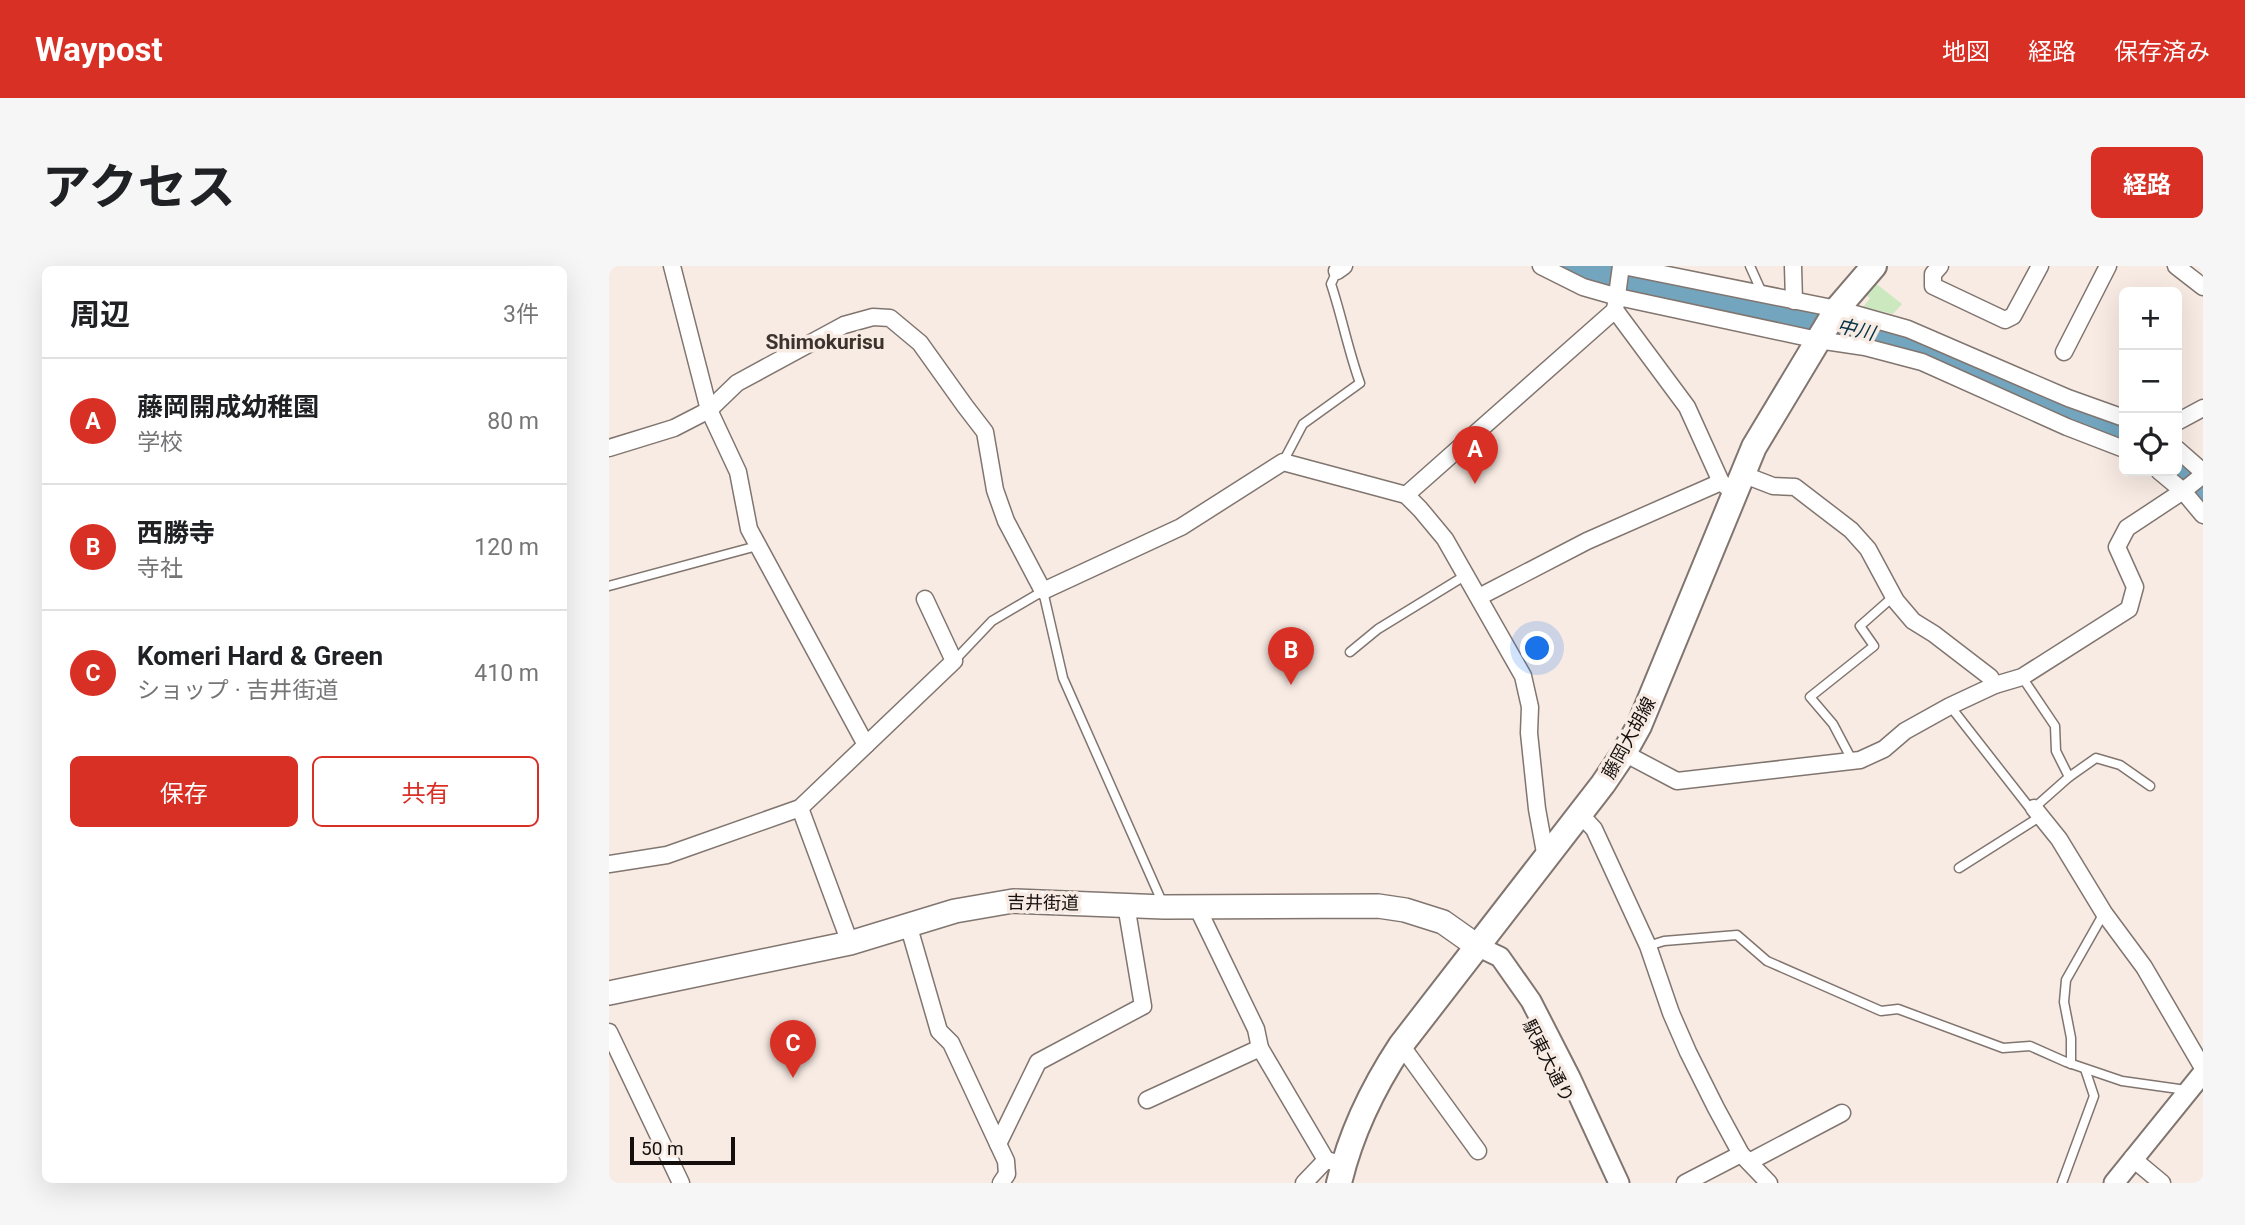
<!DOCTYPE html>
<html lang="ja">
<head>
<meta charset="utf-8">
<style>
  :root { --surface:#fff; --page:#f6f6f6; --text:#202124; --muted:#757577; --line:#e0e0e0; --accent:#d93025 }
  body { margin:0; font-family:Roboto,"Noto Sans JP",sans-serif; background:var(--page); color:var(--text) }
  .controls { position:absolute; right:21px; top:21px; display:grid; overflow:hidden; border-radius:10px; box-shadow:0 7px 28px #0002 }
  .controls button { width:63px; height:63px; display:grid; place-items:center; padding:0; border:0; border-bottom:2px solid var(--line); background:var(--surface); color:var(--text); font:35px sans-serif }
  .scale { position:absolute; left:21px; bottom:18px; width:105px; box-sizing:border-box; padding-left:7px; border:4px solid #140f0d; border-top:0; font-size:19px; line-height:24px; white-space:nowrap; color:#140f0d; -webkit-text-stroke:5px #f8ebe4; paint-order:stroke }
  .you { position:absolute; left:929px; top:383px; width:24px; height:24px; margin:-18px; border:5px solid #fff; border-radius:50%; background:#1a73e8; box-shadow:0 0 0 10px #1a73e833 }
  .badge { display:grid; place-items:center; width:46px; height:46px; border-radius:50%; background:var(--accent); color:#fff; font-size:23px; font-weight:700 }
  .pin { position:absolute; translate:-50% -58px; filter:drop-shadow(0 2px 4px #0008) }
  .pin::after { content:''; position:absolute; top:37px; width:24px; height:21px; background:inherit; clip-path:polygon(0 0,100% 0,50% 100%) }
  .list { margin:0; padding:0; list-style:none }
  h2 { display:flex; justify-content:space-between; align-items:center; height:91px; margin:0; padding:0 28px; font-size:30px }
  h2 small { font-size:23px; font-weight:400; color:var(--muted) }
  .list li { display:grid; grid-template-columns:46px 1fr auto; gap:21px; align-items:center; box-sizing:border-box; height:126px; padding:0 28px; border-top:2px solid var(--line) }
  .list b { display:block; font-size:26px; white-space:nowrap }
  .list p { margin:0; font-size:23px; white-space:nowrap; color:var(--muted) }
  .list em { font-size:23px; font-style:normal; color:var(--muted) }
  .actions { display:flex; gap:14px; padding:21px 28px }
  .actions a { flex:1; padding:16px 0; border:2px solid var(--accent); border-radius:10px; text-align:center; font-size:24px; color:var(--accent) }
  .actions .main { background:var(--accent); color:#fff }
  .icon { flex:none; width:38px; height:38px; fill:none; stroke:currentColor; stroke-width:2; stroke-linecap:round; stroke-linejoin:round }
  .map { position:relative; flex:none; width:1594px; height:917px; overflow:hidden; border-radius:10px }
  header { display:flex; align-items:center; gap:42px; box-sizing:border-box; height:98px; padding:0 35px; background:var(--accent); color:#fff }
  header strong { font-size:33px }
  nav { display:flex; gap:38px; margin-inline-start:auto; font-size:24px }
  .intro { display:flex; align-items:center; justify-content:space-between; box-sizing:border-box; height:168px; padding:0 42px }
  h1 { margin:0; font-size:49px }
  .button { padding:18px 32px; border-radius:10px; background:var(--accent); color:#fff; font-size:24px; font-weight:700 }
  main { display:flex; gap:42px; padding:0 42px }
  aside { flex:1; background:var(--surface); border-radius:10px; box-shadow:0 7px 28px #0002 }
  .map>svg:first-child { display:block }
  .green { fill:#cce8bf }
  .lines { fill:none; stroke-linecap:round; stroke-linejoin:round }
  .river { stroke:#73a5bf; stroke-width:24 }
  .service-casing { stroke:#81756f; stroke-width:11 }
  .minor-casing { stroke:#81756f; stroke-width:19 }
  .tertiary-casing { stroke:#81756f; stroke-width:23 }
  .secondary-casing { stroke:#81756f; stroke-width:26 }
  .primary-casing { stroke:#81756f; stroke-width:28 }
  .service { stroke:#fff; stroke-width:8 }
  .minor { stroke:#fff; stroke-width:16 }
  .tertiary { stroke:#fff; stroke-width:19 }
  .secondary { stroke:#fff; stroke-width:23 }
  .primary { stroke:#fff; stroke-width:24 }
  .labels { text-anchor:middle; stroke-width:7; stroke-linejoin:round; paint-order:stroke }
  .street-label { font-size:18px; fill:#140f0d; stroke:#f8ebe4 }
  .water-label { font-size:19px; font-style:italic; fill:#023143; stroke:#f8ebe4 }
  .quarter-label { font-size:21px; font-weight:bold; fill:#3d332e; stroke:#f8ebe4 }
</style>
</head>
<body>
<header>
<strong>Waypost</strong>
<nav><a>地図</a><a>経路</a><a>保存済み</a></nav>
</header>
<div class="intro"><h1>アクセス</h1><a class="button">経路</a></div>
<main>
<aside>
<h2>周辺<small>3件</small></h2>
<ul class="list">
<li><span class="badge">A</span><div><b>藤岡開成幼稚園</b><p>学校</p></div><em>80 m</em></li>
<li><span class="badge">B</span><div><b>西勝寺</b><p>寺社</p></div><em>120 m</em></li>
<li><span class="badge">C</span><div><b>Komeri Hard &amp; Green</b><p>ショップ · 吉井街道</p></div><em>410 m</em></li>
</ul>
<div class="actions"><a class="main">保存</a><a>共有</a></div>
</aside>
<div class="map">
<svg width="1594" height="917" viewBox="0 0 1594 917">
  <rect width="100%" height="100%" fill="#f8ebe4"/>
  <polygon class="green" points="1265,16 1293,38 1284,48 1254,41 1261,32 1255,28"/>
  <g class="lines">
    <g class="river">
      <polyline points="966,0 1043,23 1261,65 1317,82 1358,102 1412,123 1437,140 1515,167"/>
      <polyline points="1568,202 1594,229"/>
    </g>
    <g class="service-casing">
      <g id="service">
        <polyline points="1141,0 1154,29"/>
        <path d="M674,196L694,158L751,117C739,84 733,51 722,18L728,5"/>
        <polyline points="0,320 148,280"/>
        <polyline points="741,386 769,363 857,309"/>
        <polyline points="345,395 383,355 434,325 454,412 554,638"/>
        <polyline points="1413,411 1446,460 1447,485 1460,511"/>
        <polyline points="1341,440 1420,541 1425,542 1460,511 1487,492 1511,499 1541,520"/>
        <polyline points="1243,494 1224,458 1201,431 1265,380 1251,360 1285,330"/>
        <polyline points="1350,602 1432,550"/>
        <polyline points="1039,680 1055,675 1128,669 1158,695 1272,745 1289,743 1394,782 1421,780 1457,796 1513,815 1577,824"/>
        <polyline points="1462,798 1462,772 1455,736 1457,714 1495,647"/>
        <polyline points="1453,917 1485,830 1476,803"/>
      </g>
    </g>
    <g class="minor-casing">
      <g id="minor">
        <polyline points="63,0 100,144 129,206 140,263 257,479"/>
        <polyline points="932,0 974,21 1009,31 1209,74 1256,81 1313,96 1458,161 1515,183"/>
        <polyline points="1012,0 1006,44 1078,141 1112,216 1119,222"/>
        <polyline points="1014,0 1228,43 1299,63 1459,132 1515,152"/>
        <polyline points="1184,0 1185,35"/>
        <polyline points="1331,0 1324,8 1324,20 1396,54 1404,50 1431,0"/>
        <polyline points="1567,0 1594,21"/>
        <polyline points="728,5 735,0"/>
        <polyline points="1455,86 1499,0"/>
        <polyline points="1568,156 1594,142"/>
        <polyline points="0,182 65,162 100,144 128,117 235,59 264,51 281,52 311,77 356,140 376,166 386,224 397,255 434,325 572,261 674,196 797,229 811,243 836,273 914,410 921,441 920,467 928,543 937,592"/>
        <polyline points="1568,183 1594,206"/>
        <polyline points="1550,205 1574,225 1594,249"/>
        <polyline points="1133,208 1164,220 1186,221 1242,264 1259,283 1287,335 1304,355 1325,368 1381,411 1386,419"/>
        <polyline points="797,229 1006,44"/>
        <polyline points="870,331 978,275 1112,216"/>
        <polyline points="1015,487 1068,515 1251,494 1275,483 1296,465 1341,440 1386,419 1413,411 1520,343 1526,321 1508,281 1518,262 1574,225 1594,209"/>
        <polyline points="191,542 241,677"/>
        <polyline points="1425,542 1450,573 1495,647 1535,701 1594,802"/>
        <polyline points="971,548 985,563 1039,680 1062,747 1079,786 1107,842 1132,888 1160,917"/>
        <polyline points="0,598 58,589 191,542 345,395 316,333"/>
        <polyline points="588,641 647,763 651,782 717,894"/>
        <polyline points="299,658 330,765 342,777 397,895 398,908 392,917"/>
        <polyline points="0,766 72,917"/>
        <polyline points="792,779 869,885"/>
        <polyline points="538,834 651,782"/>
        <polyline points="389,878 429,796 534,740 517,639"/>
        <polyline points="1523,892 1553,917"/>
        <polyline points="1140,896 1233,847"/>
        <polyline points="695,917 717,894 725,896"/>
        <polyline points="1076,917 1132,888"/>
      </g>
    </g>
    <g class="tertiary-casing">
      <g id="tertiary">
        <polyline points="868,680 891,691 922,735 961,811 1010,917"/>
        <polyline points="1505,917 1594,807"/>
      </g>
    </g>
    <g class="secondary-casing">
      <polyline id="secondary" points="0,727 241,677 346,645 404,635 555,641 769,640 796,644 834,656 868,680"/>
    </g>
    <g class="primary-casing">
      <path id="primary" d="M730,917C742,866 763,823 792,779L994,518L1015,487L1030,460L1145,181L1228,43L1265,0"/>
    </g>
    <use href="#service" class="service"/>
    <use href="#minor" class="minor"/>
    <use href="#tertiary" class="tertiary"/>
    <use href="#secondary" class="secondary"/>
    <use href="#primary" class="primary"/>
  </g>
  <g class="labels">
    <g class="street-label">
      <text transform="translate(1020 472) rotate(-61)" y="6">藤岡大胡線</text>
      <text transform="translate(434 637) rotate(1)" y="6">吉井街道</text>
      <text transform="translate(939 795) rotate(63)" y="6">駅東大通り</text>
    </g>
    <g class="water-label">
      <text transform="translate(1247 63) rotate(13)" y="7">中川</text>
    </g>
    <g class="quarter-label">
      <text x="216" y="83">Shimokurisu</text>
    </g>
  </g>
</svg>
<div class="controls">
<button>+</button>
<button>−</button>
<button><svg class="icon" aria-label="locate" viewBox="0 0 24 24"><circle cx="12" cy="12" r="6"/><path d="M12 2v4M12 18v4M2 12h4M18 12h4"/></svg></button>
</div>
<div class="scale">50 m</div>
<div class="you"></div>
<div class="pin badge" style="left:866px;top:218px">A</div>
<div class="pin badge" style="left:682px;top:419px">B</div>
<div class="pin badge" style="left:184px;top:812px">C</div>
</div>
</main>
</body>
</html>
